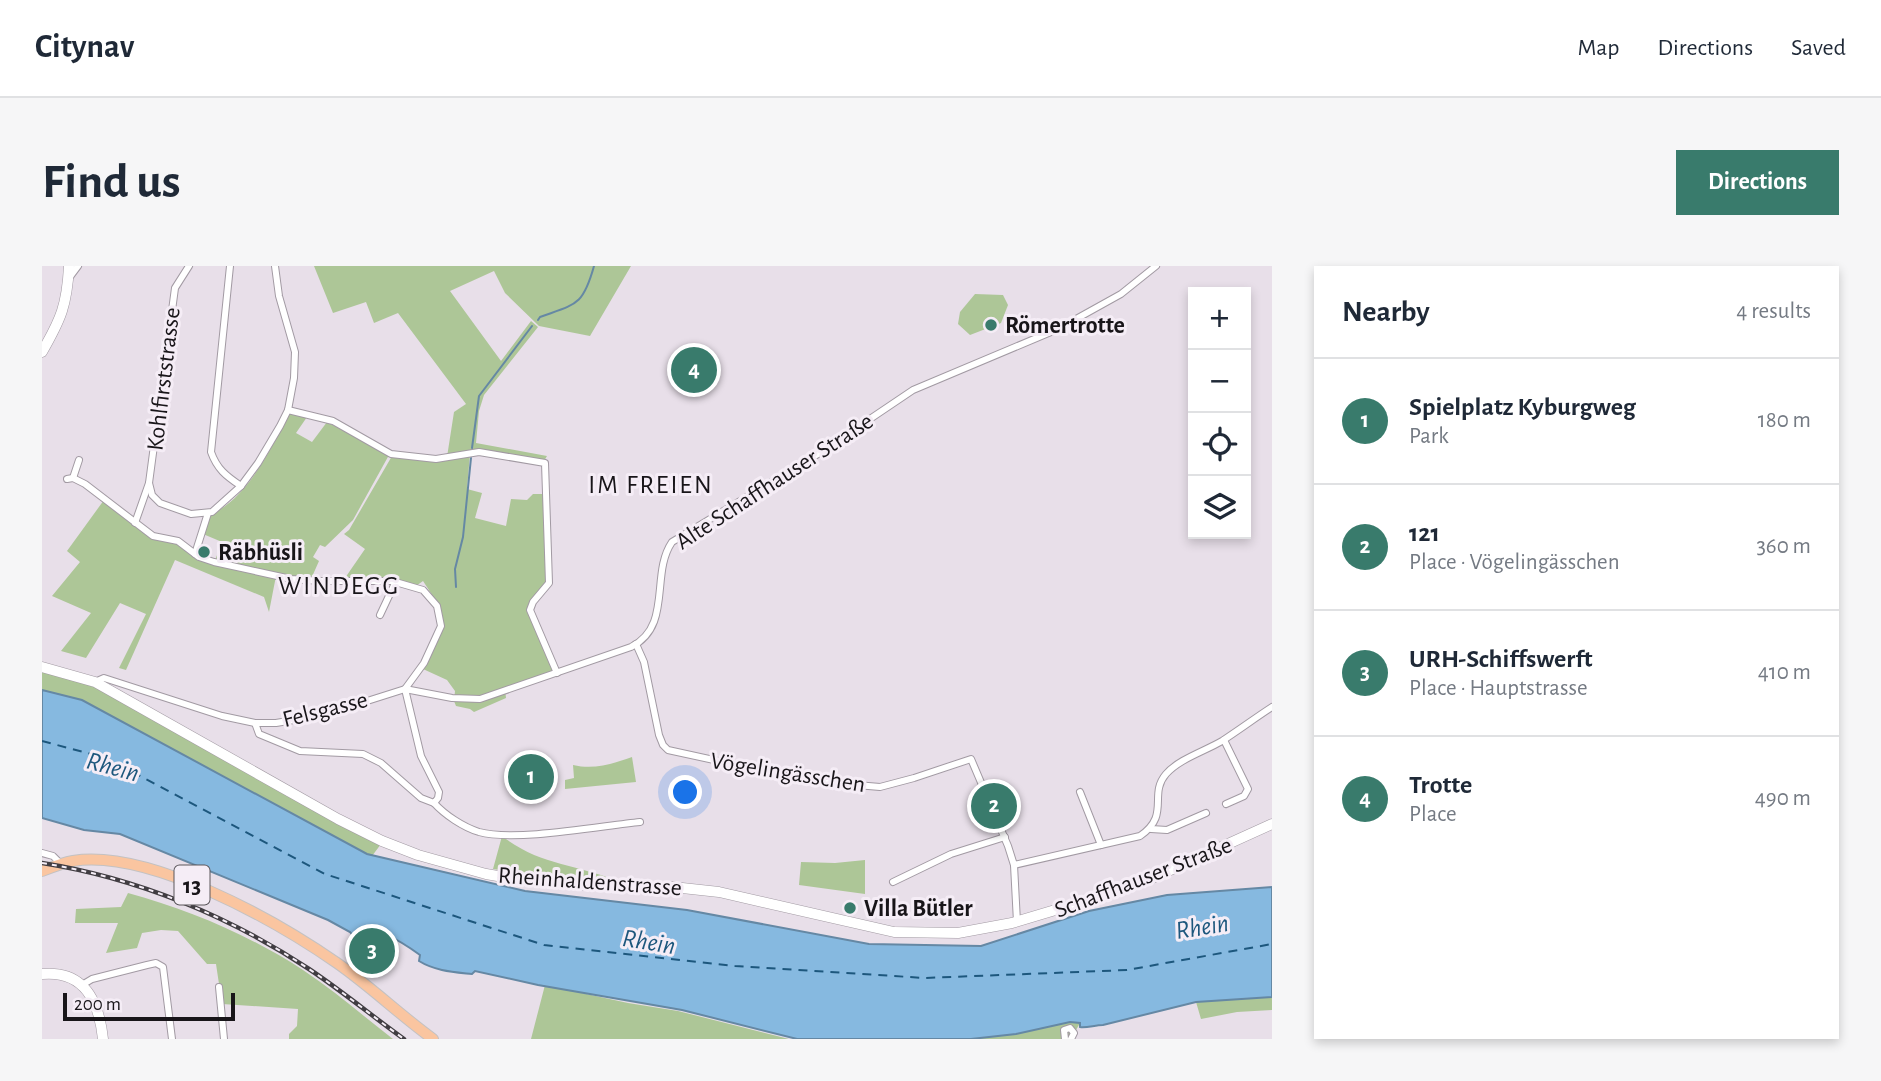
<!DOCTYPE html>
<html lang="en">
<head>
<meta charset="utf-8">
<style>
  :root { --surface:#fff; --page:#f6f6f7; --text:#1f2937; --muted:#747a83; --line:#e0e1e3; --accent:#397b6c }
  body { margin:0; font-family:"Alegreya Sans",sans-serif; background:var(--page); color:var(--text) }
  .controls { position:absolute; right:21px; top:21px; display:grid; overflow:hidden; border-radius:0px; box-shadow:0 4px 10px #0003 }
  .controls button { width:63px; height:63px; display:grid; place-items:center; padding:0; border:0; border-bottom:2px solid var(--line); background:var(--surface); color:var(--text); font:35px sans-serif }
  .scale { position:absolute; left:21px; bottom:18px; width:172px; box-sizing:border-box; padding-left:7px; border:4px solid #181519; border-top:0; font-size:19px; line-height:24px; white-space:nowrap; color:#181519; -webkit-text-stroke:5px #f5edf6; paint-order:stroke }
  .you { position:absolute; left:644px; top:527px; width:24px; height:24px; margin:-18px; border:5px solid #fff; border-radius:50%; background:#1a73e8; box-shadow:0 0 0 10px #1a73e833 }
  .badge { display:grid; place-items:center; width:46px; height:46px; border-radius:50%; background:var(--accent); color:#fff; font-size:23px; font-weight:700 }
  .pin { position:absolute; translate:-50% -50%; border:4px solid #fff; box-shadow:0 2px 7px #0006 }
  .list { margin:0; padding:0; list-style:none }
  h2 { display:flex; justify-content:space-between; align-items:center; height:91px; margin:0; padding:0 28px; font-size:30px }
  h2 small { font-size:23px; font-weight:400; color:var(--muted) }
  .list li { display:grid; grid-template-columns:46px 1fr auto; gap:21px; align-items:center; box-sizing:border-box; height:126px; padding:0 28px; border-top:2px solid var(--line) }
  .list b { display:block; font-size:26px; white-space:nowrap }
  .list p { margin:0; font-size:23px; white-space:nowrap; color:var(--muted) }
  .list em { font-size:23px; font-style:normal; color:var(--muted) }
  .icon { flex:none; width:38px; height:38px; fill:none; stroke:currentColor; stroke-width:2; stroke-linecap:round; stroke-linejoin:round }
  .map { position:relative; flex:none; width:1230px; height:773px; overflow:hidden; border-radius:0px }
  header { display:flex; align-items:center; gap:42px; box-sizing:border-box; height:98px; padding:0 35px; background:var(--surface); border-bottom:2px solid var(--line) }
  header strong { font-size:33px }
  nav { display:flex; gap:38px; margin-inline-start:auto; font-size:24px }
  .intro { display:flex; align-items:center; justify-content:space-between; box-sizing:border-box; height:168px; padding:0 42px }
  h1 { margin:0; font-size:49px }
  .button { padding:18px 32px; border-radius:0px; background:var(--accent); color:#fff; font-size:24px; font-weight:700 }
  main { display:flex; gap:42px; padding:0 42px }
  aside { flex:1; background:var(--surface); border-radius:0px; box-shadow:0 4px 10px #0003 }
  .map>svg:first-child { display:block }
  .green { fill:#adc697 }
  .water { fill:#86b9e0; stroke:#6588a4; stroke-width:2 }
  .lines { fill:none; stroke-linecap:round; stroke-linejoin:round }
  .stream { stroke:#6588a4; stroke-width:2 }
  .ferry { stroke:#1d577d; stroke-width:2; stroke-dasharray:9 7; stroke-linecap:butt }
  .street-casing { stroke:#a29aa3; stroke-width:8 }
  .secondary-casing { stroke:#a29aa3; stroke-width:11 }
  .primary-casing { stroke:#c3c2c3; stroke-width:12 }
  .street { stroke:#fff; stroke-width:6 }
  .secondary { stroke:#fff; stroke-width:10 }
  .primary { stroke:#fac5a0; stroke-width:10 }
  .rail-casing { stroke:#413d42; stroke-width:4.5 }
  .rail { stroke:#f5edf6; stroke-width:2; stroke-dasharray:5; stroke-linecap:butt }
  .poi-dot { fill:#397b6c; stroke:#f5edf6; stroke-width:2.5 }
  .labels { text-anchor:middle; stroke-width:6; stroke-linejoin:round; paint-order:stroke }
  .shield { fill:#f5edf6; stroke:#5a565b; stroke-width:2 }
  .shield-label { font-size:23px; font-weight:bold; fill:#181519 }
  .poi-label { font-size:24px; font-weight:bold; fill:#181519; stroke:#f5edf6; text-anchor:start }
  .street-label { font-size:24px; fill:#181519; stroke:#f5edf6 }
  .neighbourhood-label { font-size:26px; letter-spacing:2px; fill:#181519; stroke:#f5edf6 }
  .water-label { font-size:26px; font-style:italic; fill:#1d577d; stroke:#f5edf6 }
</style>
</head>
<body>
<header>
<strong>Citynav</strong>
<nav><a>Map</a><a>Directions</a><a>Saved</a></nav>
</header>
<div class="intro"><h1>Find us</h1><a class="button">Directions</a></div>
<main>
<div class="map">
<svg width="1230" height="773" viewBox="0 0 1230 773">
  <rect width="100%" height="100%" fill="#e8dfe9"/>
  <g class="green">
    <polygon points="272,0 589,0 548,70 497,60 463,27 452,5 408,25 459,95 489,55 496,61 442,129 437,145 434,177 505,190 502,195 433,183 405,191 412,146 424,138 356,47 332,57 324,36 291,47"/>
    <polygon points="933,28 961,29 966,39 959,57 928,69 916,58 918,46"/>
    <path d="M248,147L265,151L254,167L270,176L285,156L347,189L311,254L283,281L278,279L271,291L277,295L269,313L234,310L227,346L222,331L133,294L84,404L77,402L104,348L78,337L44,392L19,385L49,347L10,330L38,296L25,285L62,234L107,269L130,276L172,297L180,276L161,268L168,249C207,231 228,183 248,147Z"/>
    <path d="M428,188L425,223L440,227L433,252L464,260L469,233L485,234L491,228H501L505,315L486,343L510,396V404L507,408L463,423L464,432L432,446L428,443L414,440L412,435L413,425L405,414L381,403C399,360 410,357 381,315L374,320L353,312H303L323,283L302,268L307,264L350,190L391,195Z"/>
    <polygon points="0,402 52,421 339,578 330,590 325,588 40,434 0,424"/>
    <path d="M590,491L594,516L523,523V514L532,512L531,499C552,504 570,498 590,491Z"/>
    <path d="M460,570C497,599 533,598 573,614L492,609L451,603Z"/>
    <polygon points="823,594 823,628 757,619 759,596 793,597"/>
    <path d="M86,627C148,644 207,669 261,704C293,725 321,750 351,773H247V768L255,760L256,743L180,738L174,698H165L136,665L119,664L100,667L95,682L64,687L76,657H33L34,643L79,641Z"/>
    <polygon points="503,719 586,737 636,745 747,773 489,773"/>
    <polygon points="1230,731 1230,744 1195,746 1159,753 1154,736"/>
    <polygon points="1028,756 1038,757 1029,773 929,773 974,768"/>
  </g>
  <path class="water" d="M0,424L40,434L325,588L483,625L645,644L827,678L939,680L1047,645L1125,629L1230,621V731L1154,736L1061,759C1053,759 1045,762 1038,761V757L1028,756L974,768L929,773H755L640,744L496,719L433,705L430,708C412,706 393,705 377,695L378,689C360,676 333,657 312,671L308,666L286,654L78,568L42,564L0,552Z"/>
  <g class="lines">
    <g class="stream">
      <path d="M496,54L498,51C534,38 541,40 552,0"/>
      <polyline points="430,182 437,130 490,60"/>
      <polyline points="414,321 413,303 421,271 429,192"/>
    </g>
    <polyline class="ferry" points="0,475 64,492 283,608 502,679 693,700 883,712 1085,704 1230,678"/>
    <g class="street-casing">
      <g id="street">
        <polyline points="147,0 133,22 107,217 110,229 118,237 149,248 170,246 199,220 216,197 238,160 246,144 252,112 253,86 237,30 233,0"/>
        <path d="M188,0L169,186C175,203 184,210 199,220"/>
        <polyline points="27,12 36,0"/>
        <polyline points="246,144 291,155 349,188 394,193 437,186 503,197 507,317 491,336 488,344 515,407"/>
        <polyline points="31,212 37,194"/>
        <polyline points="25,213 31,212 43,218 111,270 136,275 157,291 172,296 249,313 279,315 350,315 381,324 395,340 399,360 382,397 363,423 379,490 397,526 396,532 392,537 379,532 339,497 321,488 258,485 217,468 213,457"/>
        <polyline points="93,257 107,217"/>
        <polyline points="153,288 166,247"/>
        <polyline points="338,349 354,315"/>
        <polyline points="594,378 602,396 617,469 621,479 626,484 768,515 838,521 872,512 929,493 966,580 972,599 975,656"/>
        <path d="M53,416L62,412L180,450L213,457H234L281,449L363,423L410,432L438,433L589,381C631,360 608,308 630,276L776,188L871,124L1016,63L1079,28L1114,0"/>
        <polyline points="1182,474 1206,523 1202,530 1184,538"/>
        <polyline points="1038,526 1059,579"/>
        <path d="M392,537C403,549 421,561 437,566C474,576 558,560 598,556"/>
        <polyline points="1109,563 1125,564 1164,547"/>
        <polyline points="0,587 11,590 19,598"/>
        <path d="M972,599L1098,570C1129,549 1106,529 1124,508C1137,493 1163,485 1180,475C1197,464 1213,452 1230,441"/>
        <polyline points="851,616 909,588 963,571"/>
        <polyline points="40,719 50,713 105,699 114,697 121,701 130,773"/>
        <polyline points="177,721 182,773"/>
        <polyline points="1023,773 1022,764 1028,762 1032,767 1029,773"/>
      </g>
    </g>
    <g class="secondary-casing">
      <g id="secondary">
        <path d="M0,86C19,53 25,39 27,0"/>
        <polyline points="0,401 53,416 296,553 340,575 376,589 444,608 479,614 543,619 631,621 677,626 852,666 916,667 970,657 1060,630 1113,611 1230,558"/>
        <path d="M0,708C43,704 57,736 61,773"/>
      </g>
    </g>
    <g class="primary-casing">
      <path id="primary" d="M0,605C10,601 20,597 31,595C107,583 233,654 295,697C328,720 358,749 391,773"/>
    </g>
    <use href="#street" class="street"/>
    <use href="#secondary" class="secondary"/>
    <use href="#primary" class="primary"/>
    <g class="rail-casing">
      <path id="rail" d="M0,597C95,612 187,650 267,703C300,725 330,750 362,773"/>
    </g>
    <use href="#rail" class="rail"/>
  </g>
  <g class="poi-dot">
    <circle cx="949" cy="59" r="7"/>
    <circle cx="162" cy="286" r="7"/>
    <circle cx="808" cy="642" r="7"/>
  </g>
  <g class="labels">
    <rect class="shield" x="132.5" y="599.5" width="35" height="39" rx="5"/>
    <g class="shield-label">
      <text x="150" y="627">13</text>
    </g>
    <g class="poi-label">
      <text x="963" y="67">Römertrotte</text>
      <text x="176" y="294">Räbhüsli</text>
      <text x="822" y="650">Villa Bütler</text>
    </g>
    <g class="street-label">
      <text transform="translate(121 113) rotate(-83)" y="8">Kohlfirststrasse</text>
      <text transform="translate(732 215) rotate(-33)" y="8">Alte Schaffhauser Straße</text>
      <text transform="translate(283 443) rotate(-14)" y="8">Felsgasse</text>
      <text transform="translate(746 506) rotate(9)" y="8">Vögelingässchen</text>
      <text transform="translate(1101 611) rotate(-21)" y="8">Schaffhauser Straße</text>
      <text transform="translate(548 615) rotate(4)" y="8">Rheinhaldenstrasse</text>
    </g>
    <g class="neighbourhood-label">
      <text x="609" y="227">IM FREIEN</text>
      <text x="297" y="328">WINDEGG</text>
    </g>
    <g class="water-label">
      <text transform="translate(71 500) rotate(15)" y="9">Rhein</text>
      <text transform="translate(1160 660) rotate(-9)" y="9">Rhein</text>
      <text transform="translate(607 675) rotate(9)" y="9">Rhein</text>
    </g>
  </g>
</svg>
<div class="controls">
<button>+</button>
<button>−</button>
<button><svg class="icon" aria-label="locate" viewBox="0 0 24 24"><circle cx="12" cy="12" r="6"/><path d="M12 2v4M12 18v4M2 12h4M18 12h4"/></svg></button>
<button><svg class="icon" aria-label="layers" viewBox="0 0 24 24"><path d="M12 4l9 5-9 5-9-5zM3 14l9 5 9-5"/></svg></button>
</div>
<div class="scale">200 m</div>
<div class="you"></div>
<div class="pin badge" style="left:489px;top:511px">1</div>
<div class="pin badge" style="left:952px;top:540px">2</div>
<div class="pin badge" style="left:330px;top:685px">3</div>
<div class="pin badge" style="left:652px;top:104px">4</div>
</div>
<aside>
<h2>Nearby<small>4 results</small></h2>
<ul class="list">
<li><span class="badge">1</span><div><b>Spielplatz Kyburgweg</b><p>Park</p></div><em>180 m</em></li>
<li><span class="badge">2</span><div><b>121</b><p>Place · Vögelingässchen</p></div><em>360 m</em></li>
<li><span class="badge">3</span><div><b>URH-Schiffswerft</b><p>Place · Hauptstrasse</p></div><em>410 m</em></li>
<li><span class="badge">4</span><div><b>Trotte</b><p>Place</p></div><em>490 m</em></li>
</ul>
</aside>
</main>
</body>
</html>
